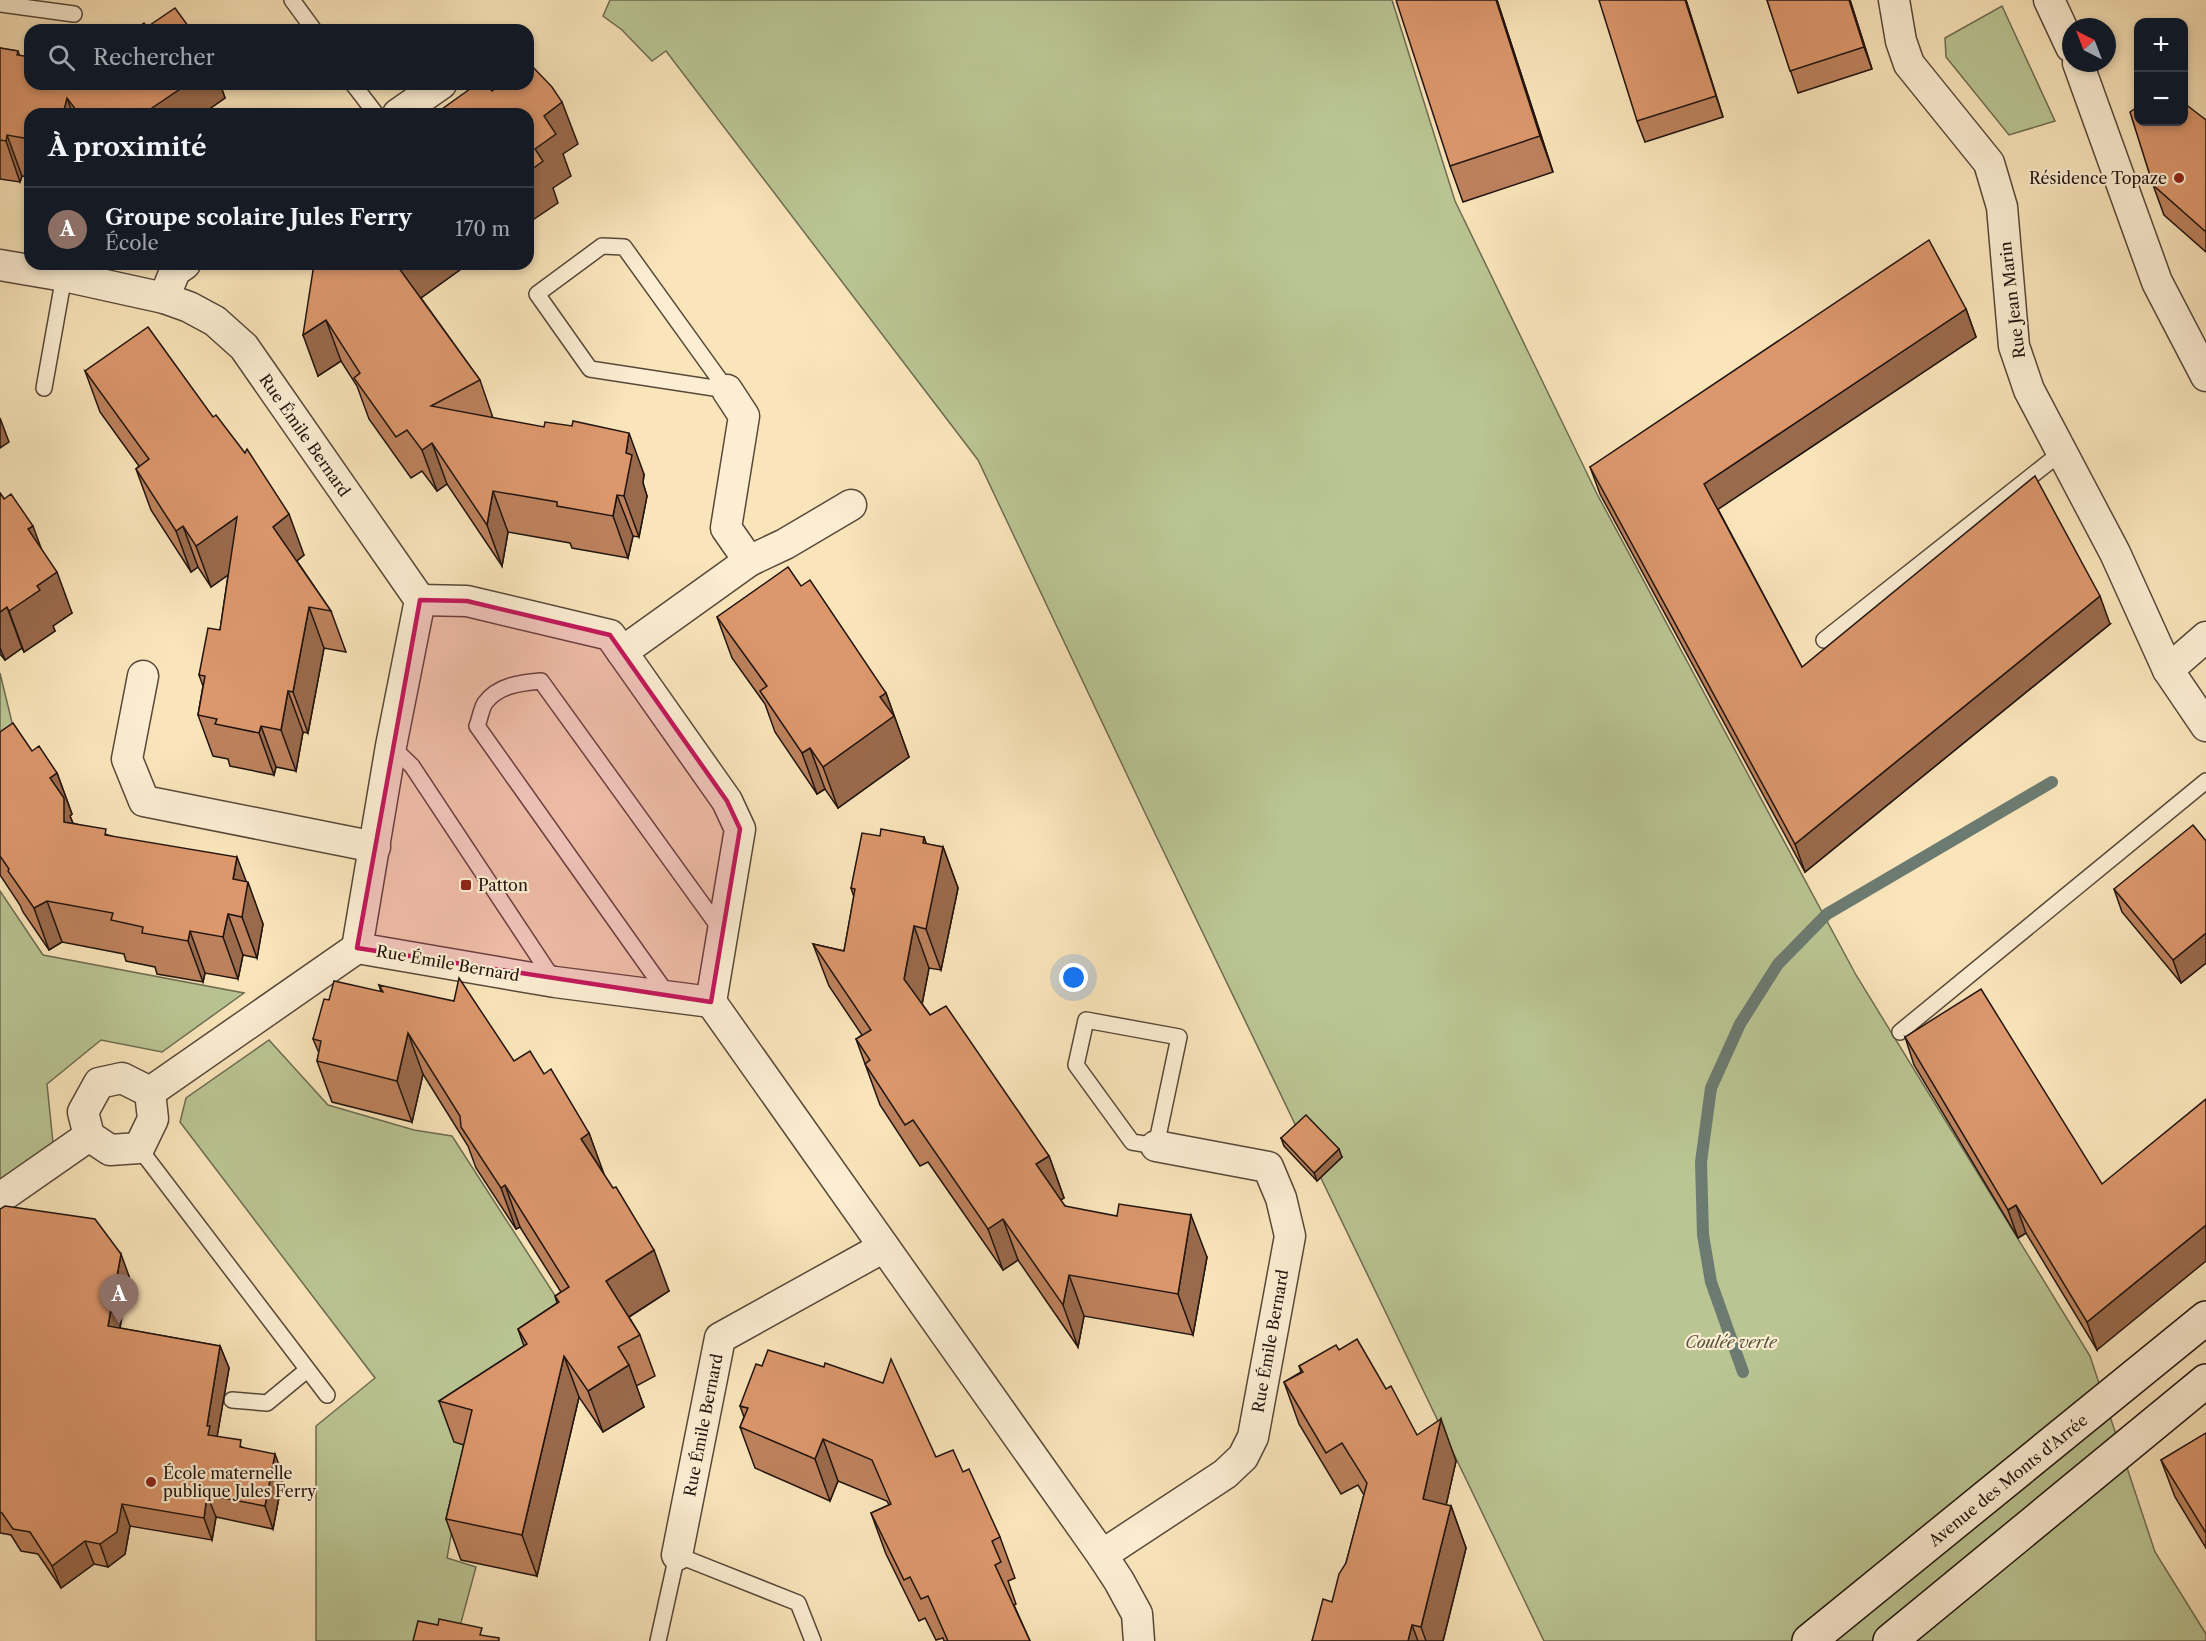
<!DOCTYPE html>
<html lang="fr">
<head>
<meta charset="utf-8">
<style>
  :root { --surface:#171b24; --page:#242831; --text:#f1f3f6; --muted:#9ea1a6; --line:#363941; --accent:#c59692 }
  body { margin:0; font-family:"Libre Caslon Text",serif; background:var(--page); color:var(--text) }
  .controls { position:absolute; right:18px; top:18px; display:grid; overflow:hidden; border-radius:12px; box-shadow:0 3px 9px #0003 }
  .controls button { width:54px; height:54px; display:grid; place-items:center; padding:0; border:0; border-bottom:2px solid var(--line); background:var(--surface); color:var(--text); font:30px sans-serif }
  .compass { position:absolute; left:2062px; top:18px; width:54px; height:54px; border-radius:50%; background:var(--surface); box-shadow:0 3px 9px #0003; rotate:318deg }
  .you { position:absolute; left:1074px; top:978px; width:21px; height:21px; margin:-15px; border:4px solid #fff; border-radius:50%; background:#1a73e8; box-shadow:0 0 0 9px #1a73e833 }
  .badge { display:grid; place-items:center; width:39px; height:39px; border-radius:50%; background:var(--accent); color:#fff; font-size:20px; font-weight:700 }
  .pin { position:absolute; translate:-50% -50px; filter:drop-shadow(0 2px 3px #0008) }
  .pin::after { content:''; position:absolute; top:32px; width:21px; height:18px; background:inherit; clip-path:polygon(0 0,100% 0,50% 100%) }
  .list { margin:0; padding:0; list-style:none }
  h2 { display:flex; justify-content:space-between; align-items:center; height:78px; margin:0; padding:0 24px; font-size:26px }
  h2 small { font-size:20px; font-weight:400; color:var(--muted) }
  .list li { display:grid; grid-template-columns:39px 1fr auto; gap:18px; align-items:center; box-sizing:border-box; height:84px; padding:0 24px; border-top:2px solid var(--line) }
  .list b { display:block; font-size:22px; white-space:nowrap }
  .list p { margin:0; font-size:20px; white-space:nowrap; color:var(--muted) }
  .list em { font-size:20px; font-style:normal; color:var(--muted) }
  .icon { flex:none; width:33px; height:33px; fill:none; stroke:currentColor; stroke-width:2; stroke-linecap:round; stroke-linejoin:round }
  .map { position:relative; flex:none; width:2206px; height:1641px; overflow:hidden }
  .search { position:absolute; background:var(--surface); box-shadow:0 3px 9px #0003; left:24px; top:24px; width:510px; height:66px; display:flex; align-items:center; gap:15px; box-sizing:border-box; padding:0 21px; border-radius:18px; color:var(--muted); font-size:22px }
  .panel { position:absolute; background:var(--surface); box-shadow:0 3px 9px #0003; left:24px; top:108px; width:510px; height:162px; border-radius:18px }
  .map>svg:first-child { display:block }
  .green { fill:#bac593; stroke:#6e6c51; stroke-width:1.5 }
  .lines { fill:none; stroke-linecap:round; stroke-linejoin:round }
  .stream { stroke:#6c7b71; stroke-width:12 }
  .lane-casing { stroke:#57483a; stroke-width:18 }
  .street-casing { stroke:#57483a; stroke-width:33 }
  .secondary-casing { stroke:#21140f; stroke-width:36 }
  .lane { stroke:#fceed3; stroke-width:15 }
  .street { stroke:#fceed3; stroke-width:30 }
  .secondary { stroke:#fceed3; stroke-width:33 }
  .wall { fill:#bd825d; stroke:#21140f; stroke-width:1.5 }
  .shaded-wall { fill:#9a6a4c; stroke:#21140f; stroke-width:1.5 }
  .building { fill:#dc976c; stroke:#21140f; stroke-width:1.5 }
  .marked { fill:#c2185b; fill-opacity:0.2; stroke:#c2185b; stroke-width:4.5; stroke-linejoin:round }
  .poi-dot { fill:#8f2418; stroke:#fceed3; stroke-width:2 }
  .labels { text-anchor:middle; stroke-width:4.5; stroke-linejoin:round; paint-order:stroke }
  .poi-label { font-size:16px; fill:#21140f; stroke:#fceed3; text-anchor:start }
  .street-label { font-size:16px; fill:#21140f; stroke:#fceed3 }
  .park-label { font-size:16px; font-style:italic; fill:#57523d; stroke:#fceed3 }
</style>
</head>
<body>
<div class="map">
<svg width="2206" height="1641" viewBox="0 0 2206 1641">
  <rect width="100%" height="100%" fill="#fae5bb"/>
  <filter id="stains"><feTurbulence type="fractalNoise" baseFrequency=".00333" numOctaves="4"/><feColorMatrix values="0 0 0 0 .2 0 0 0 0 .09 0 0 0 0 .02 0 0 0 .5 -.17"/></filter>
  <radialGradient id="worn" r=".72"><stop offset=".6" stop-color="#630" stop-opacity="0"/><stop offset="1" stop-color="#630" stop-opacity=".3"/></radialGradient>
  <g class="green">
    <polygon points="610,0 1392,0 1455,201 1597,494 1856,975 2090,1356 2155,1552 2206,1634 2206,1641 1544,1641 1147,817 978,460 666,51 652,61 622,30 603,16"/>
    <polygon points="2002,6 2055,121 2009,135 1946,57 1945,38"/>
    <polygon points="0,673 17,743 0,750"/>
    <polygon points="0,891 43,955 244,993 162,1052 101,1040 47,1084 53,1143 0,1182"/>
    <polygon points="269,1040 328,1105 414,1130 452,1136 576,1328 476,1398 447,1558 476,1567 456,1641 316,1641 316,1426 375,1378 180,1122 186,1098"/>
  </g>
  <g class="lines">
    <polyline class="stream" points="1743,1372 1711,1282 1703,1235 1701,1162 1711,1088 1740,1024 1778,964 1827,914 2052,782"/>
    <g class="lane-casing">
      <g id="lane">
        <polyline points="292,0 314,30"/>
        <polyline points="0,4 74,14"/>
        <polyline points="353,84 376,114"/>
        <polygon points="602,246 624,247 727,390 590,369 537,294"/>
        <polyline points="44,388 64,276"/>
        <polyline points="1824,640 2063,451"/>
        <polyline points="391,746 412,766 555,982"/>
        <path d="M668,995L477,726C480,719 481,709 485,703C498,685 520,683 541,681L721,930"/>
        <polygon points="1086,1020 1179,1037 1156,1146 1132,1142 1076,1065"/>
        <polyline points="1900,1032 2206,781"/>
        <polyline points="139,1148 327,1395"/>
        <polyline points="232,1400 267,1403 307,1370"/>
        <polyline points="658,1641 677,1555 798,1603 813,1641"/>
      </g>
    </g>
    <g class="street-casing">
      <g id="street">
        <polyline points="1894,0 1901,41 1909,64 1989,163 2002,207 2014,346 2029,390 2115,553 2168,670 2206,726"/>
        <polyline points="2049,0 2071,47"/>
        <polyline points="2078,63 2157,282 2206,376"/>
        <polyline points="398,114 441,84"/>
        <polyline points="0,265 64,276 164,298 189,307 215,321 244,347 420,600 391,746 357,948 555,982 711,1002"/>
        <polyline points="164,298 175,271 185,264"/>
        <polyline points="749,561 785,544 851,505"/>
        <polyline points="420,600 467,601 610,635 727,801 740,829 711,1002 1102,1555 1119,1581 1137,1614 1139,1641"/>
        <polyline points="622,652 749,561 726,528 744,416 727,390"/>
        <polyline points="2168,670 2206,637"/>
        <polyline points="143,676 127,759 144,801 375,847"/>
        <polygon points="122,1078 150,1092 153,1119 139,1148 110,1150 89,1136 83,1112 99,1083"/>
        <polyline points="150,1092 357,948"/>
        <polyline points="0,1198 89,1136"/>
        <polyline points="677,1555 720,1338 884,1247"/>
        <polyline points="1102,1555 1225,1474 1243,1457 1253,1437 1290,1236 1281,1198 1268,1167 1156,1146"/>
      </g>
    </g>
    <g class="secondary-casing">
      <g id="secondary">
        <polyline points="1809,1641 2206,1318"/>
        <polyline points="1890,1641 2206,1381"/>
      </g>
    </g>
    <use href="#lane" class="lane"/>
    <use href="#street" class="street"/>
    <use href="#secondary" class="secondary"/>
  </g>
  <g class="wall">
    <polygon points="1497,0 1553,172 1463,202 1450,166"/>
    <polygon points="1686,0 1723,117 1645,142 1637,121"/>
    <polygon points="1767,0 1850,0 1872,69 1798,93"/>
    <polygon points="0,48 18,51 30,84 220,84 225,98 202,114 30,114 30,177 22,176 20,182 0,179"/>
    <polygon points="2206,120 2206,252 2164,215 2153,185"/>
    <polygon points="314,264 468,264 421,298 480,380 493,418 644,474 643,483 647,496 639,537 633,536 628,558 572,548 570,543 508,532 502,566 447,484 437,491 422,471 411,478 369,419 357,386 341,361 318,376"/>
    <polygon points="1966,309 1976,337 1718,509 1802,667 2110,624 1805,872 1600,494 1590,467"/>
    <polygon points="85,371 304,555 297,561 331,611 346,652 324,648 308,733 303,732 296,771 276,767 274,775 230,766 228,759 213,756 198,715 203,686 199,675 220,630 228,575 211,587 198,567 191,572 151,510 136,469 139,466 100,412"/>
    <polygon points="0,493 41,549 72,613 53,626 55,631 24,652 22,648 5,660 0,654"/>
    <polygon points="801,586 886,693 909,757 838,808 825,789 817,794 775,732 765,704 732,658 717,617"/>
    <polygon points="0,732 32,751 57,773 72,814 70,816 73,823 246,882 263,924 257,958 243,955 238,979 205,973 203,982 157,974 155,967 126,961 124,954 62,942 49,950 23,912 20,905 0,875"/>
    <polygon points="924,837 926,844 943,847 958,888 941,970 929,968 922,1004 930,1015 1049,1156 1064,1198 1060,1200 1065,1206 1207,1257 1193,1335 1084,1316 1078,1347 1018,1260 1003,1270 928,1162 920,1166 880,1105 856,1039 862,1035 829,986 813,944 844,951 854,897 851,888"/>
    <polygon points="2206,841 2206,963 2181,983 2122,912 2114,889"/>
    <polygon points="379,985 514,1061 544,1074 589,1133 603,1173 669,1291 629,1317 640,1335 655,1376 636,1386 644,1407 603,1432 579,1397 537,1576 461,1560 446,1519 464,1445 454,1442 439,1401 524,1346 518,1329 557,1303 555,1296 561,1292 520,1227 516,1229 476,1168 468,1146 423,1074 412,1122 332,1102 317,1061 319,1053 313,1039 329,1000 381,992"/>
    <polygon points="1905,1037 2102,1184 2097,1350 2026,1233 2018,1238 1914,1065"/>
    <polygon points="1281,1138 1342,1157 1317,1181 1284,1146"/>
    <polygon points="0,1209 129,1276 120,1328 220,1346 229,1368 217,1436 244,1448 283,1476 273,1529 216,1517 212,1540 130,1526 125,1554 108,1567 94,1564 61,1588 38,1554 21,1551 11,1535 0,1533"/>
    <polygon points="1339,1350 1386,1389 1417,1435 1456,1461 1446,1505 1451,1506 1466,1548 1443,1641 1312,1641 1332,1602 1346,1563 1364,1495 1358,1485 1341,1494 1299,1424 1284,1382 1301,1372 1299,1366"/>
    <polygon points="740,1406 936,1457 963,1472 1000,1537 1015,1578 1008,1581 1016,1604 1014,1605 1030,1641 944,1641 943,1638 936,1640 925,1618 919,1621 886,1554 871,1513 889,1505 887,1501 838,1481 830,1501 755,1468 740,1427 744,1417"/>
    <polygon points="2206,1433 2206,1548 2175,1497 2161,1460"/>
  </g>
  <g class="shaded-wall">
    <polygon points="1496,0 1497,0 1553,172 1540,136"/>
    <polygon points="1685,0 1686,0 1723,117 1716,96"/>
    <polygon points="1849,0 1850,0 1872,69 1864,47"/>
    <polygon points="184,84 220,84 225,98 202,114 143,114"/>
    <polygon points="67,98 73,114 63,114"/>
    <polygon points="562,102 578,144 563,154 571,176 553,188 558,203 528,223 528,172 535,149 544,116"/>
    <polygon points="7,135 22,176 20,182 6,141"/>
    <polygon points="396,264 468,264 411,305"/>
    <polygon points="1966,309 1976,337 1714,512 1704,484"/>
    <polygon points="326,320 341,361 318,376 303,335"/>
    <polygon points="0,418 9,442 0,448"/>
    <polygon points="629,433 644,474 643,483 647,496 639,537 624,496 626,453"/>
    <polygon points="432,443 447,484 437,491 422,450"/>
    <polygon points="493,491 508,532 502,566 487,525"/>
    <polygon points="617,495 633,536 628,558 613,516"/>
    <polygon points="289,514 304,555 288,568 273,527"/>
    <polygon points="237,517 252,558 211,587 196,546"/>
    <polygon points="33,526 48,567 28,529"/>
    <polygon points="183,526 198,567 191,572 176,531"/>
    <polygon points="57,572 72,613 53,626 55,631 24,652 9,611 37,586"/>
    <polygon points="2100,596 2110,624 1805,872 1795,844"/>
    <polygon points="7,607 22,648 5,660 0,648 0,612"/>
    <polygon points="309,607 324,648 308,733 293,692"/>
    <polygon points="288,691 303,732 296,771 281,730"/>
    <polygon points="886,693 909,757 838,808 823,767 880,697"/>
    <polygon points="261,726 276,767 274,775 259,733"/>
    <polygon points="810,748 825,789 817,794 802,753"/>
    <polygon points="57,773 72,814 70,816 79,839 64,822 50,778"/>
    <polygon points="924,837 937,874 943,847 958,888 941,970 926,929 923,843"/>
    <polygon points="237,857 248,886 248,882 263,924 257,958 242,917 233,879"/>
    <polygon points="47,901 62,942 49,950 34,908"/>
    <polygon points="228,914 243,955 238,979 223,937"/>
    <polygon points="914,926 929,968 919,1020 904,979"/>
    <polygon points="190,931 205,973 203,982 188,941"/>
    <polygon points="2206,933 2206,963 2181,983 2173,960"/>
    <polygon points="408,1033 423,1074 412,1122 397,1081"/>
    <polygon points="589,1133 604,1174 581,1139"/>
    <polygon points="1339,1149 1342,1157 1317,1181 1314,1173"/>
    <polygon points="1049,1156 1064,1198 1051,1206 1036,1164"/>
    <polygon points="505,1185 520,1227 516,1229 501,1188"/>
    <polygon points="2016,1205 2026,1233 2018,1238 2008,1210"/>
    <polygon points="1191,1215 1207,1257 1193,1335 1178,1294"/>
    <polygon points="1003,1219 1018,1260 1003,1270 988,1229"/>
    <polygon points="2206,1225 2206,1261 2097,1350 2087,1322"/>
    <polygon points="654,1250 669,1291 621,1322 606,1281"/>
    <polygon points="121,1254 129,1276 116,1348 108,1326"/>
    <polygon points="1069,1275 1084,1316 1078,1347 1063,1305"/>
    <polygon points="220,1346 229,1368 216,1443 208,1435 207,1426"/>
    <polygon points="564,1356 579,1397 537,1576 522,1535"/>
    <polygon points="629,1365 644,1407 603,1432 588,1391"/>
    <polygon points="1441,1419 1456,1461 1438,1541 1423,1499"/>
    <polygon points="823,1439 838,1481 830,1501 815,1459"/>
    <polygon points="275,1454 283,1476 273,1529 265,1506"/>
    <polygon points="207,1495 216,1517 212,1540 204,1518"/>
    <polygon points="122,1504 130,1526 125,1554 108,1567 100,1544"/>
    <polygon points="1451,1506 1466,1548 1443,1641 1426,1641 1421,1627"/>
    <polygon points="85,1541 94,1564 61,1588 52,1566"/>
    <polygon points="1412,1625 1418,1641 1408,1641"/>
  </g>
  <g class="building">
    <polygon points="1396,0 1496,0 1540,136 1450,166"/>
    <polygon points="1599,0 1685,0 1716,96 1637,121"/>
    <polygon points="1767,0 1849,0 1864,47 1790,71"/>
    <polygon points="175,8 191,30 135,30 144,23 147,27"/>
    <polygon points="0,48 18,51 17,55 30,57 30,84 186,85 143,114 79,114 67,98 63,114 30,114 30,139 7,135 6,141 0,140"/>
    <polygon points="530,64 552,87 562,102 544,116 556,134 535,149 543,161 528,172 528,114 435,114 477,84 486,84 492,91 502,84 528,84 528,66"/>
    <polygon points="2184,103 2206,120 2206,232 2153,185 2130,112 2139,106 2139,122 2184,122"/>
    <polygon points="1929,240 1966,309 1704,484 1802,667 2035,476 2100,596 1795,844 1590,467"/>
    <polygon points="314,264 396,264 480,380 431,406 544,427 545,422 572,426 573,421 629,433 626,453 632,455 624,496 617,495 613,516 557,506 557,502 493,491 487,525 432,443 422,450 407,430 396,437 354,378 360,373 326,320 303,335"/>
    <polygon points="148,327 213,417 216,415 245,453 247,449 289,514 273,527 331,611 309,607 293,692 288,691 281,730 261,726 259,733 215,724 217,719 198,715 205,676 199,675 208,628 220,630 237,517 196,546 183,526 176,531 136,469 149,459 85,371"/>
    <polygon points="0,493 4,499 11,494 33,526 28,529 57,572 37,586 40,590 9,611 7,607 0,612"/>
    <polygon points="788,567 801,586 810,580 886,693 880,697 894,716 823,767 810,748 802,753 760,691 767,686 717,617"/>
    <polygon points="13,723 32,751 39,746 57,773 50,778 64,798 64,822 106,829 105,835 237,857 233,879 248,882 242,917 228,914 223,937 190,931 188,941 142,933 143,927 111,920 113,913 47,901 34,908 8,871 9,869 0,856 0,732"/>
    <polygon points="2193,825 2206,841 2206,933 2173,960 2114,889"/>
    <polygon points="881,829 924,837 923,843 943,847 926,929 914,926 904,979 930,1015 946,1006 1049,1156 1036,1164 1065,1206 1117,1216 1119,1204 1191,1215 1178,1294 1069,1275 1063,1305 1003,1219 988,1229 913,1120 905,1125 865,1064 870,1060 856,1039 871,1030 813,944 844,951 855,889 851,888 862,833 880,836"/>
    <polygon points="459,978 514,1061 530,1051 544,1074 551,1069 589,1133 581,1139 613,1188 616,1187 654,1250 606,1281 640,1335 618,1347 629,1365 588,1391 564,1356 522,1535 446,1519 472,1410 439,1401 527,1344 518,1329 559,1302 555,1296 569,1287 505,1185 501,1188 461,1127 460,1116 408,1033 397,1081 317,1061 321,1041 313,1039 324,999 329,1000 334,981 383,992 379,985 454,1001"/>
    <polygon points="1981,989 2102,1184 2206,1099 2206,1225 2087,1322 2016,1205 2008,1210 1905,1037"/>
    <polygon points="1306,1115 1339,1149 1314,1173 1281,1138"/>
    <polygon points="5,1206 95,1219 121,1254 108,1326 220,1346 207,1426 210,1426 208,1435 241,1440 240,1447 275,1454 265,1506 207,1495 204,1518 122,1504 117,1532 100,1544 85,1541 52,1566 30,1532 13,1529 2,1513 0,1512 0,1209"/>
    <polygon points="1357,1339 1386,1389 1391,1386 1417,1435 1441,1419 1423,1499 1451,1506 1421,1627 1412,1625 1408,1641 1312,1641 1323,1599 1332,1602 1339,1574 1346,1563 1367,1483 1342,1443 1326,1453 1284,1382 1303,1372 1299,1366 1336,1345 1339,1350"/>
    <polygon points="768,1350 824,1367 825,1363 883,1383 891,1359 936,1457 953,1450 963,1472 969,1469 1000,1537 992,1541 1001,1562 995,1565 1030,1641 948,1641 928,1596 921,1599 910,1577 904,1580 871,1513 891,1504 872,1460 823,1439 815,1459 740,1427 748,1408 740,1406 756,1364 762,1366"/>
    <polygon points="2206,1433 2206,1533 2161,1460"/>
    <polygon points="439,1619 482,1628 480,1635 499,1638 499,1641 413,1641 418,1621 438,1625"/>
  </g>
  <path class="marked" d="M420,600L467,601L610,635L727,801L740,829L711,1002L357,948Z"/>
  <g class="poi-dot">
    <circle cx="2179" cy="178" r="6"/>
    <rect x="460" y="879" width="12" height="12" rx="3"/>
    <circle cx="151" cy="1482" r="6"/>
  </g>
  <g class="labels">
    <g class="poi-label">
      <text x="2167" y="184" text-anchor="end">Résidence Topaze</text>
      <text x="478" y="891">Patton</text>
      <text x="163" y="1479">École maternelle<tspan x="163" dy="18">publique Jules Ferry</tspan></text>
    </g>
    <g class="street-label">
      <text transform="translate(2012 300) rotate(-97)" y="6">Rue Jean Marin</text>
      <text transform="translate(305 435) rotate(55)" y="6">Rue Émile Bernard</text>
      <text transform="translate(448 963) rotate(10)" y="6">Rue Émile Bernard</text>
      <text transform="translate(1270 1341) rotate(-80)" y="6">Rue Émile Bernard</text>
      <text transform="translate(703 1425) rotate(-79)" y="6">Rue Émile Bernard</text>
      <text transform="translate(2008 1480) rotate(-39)" y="6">Avenue des Monts d'Arrée</text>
    </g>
    <g class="park-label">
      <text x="1731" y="1348">Coulée verte</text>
    </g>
  </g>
  <rect width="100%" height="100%" filter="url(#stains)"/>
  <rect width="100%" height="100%" fill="url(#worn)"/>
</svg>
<div class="controls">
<button>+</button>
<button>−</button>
</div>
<svg class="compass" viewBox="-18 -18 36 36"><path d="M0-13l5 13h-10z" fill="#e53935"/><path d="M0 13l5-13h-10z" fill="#9ea1a6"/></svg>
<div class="you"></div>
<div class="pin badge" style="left:119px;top:1324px;background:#8d6e63">A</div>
<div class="search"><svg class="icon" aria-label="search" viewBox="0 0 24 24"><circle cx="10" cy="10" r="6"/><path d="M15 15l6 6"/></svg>Rechercher</div>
<section class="panel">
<h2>À proximité<small></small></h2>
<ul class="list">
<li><span class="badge" style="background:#8d6e63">A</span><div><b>Groupe scolaire Jules Ferry</b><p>École</p></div><em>170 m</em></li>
</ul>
</section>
</div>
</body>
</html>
